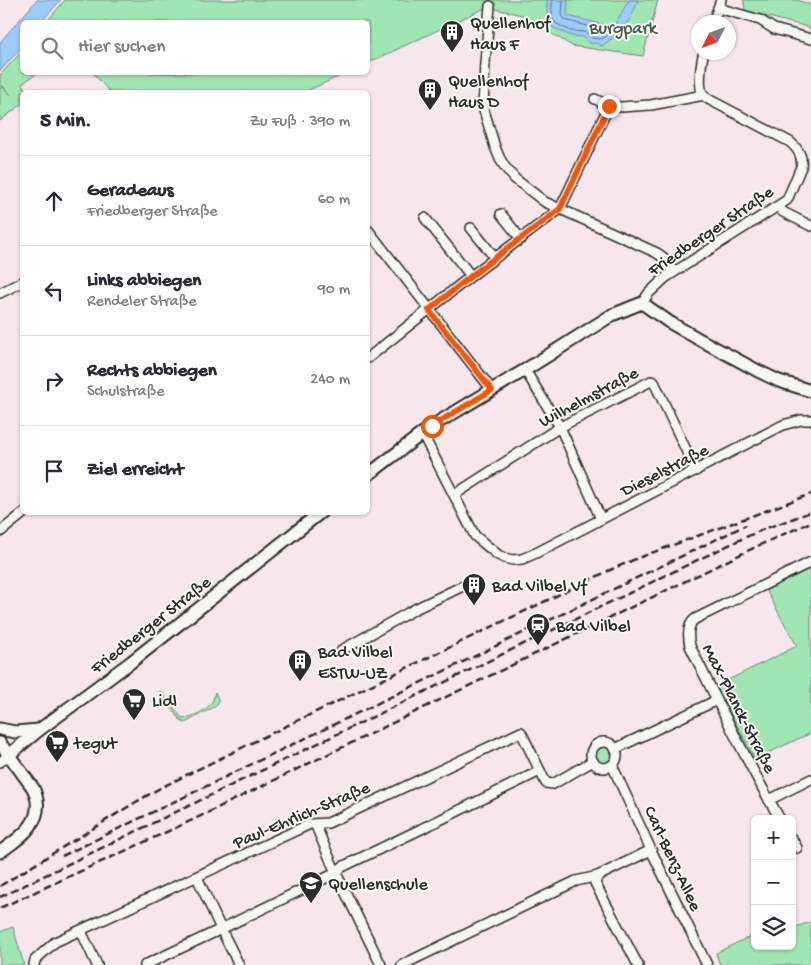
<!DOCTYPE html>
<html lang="de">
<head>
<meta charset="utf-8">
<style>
  :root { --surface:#fff; --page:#f2f2f3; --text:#2b2b33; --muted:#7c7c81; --line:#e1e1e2 }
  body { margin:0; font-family:"Gochi Hand",sans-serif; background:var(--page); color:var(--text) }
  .controls { position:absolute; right:15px; bottom:15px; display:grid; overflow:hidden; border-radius:8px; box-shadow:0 1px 4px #0004 }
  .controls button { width:45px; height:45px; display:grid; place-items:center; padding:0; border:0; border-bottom:1px solid var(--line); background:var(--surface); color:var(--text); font:25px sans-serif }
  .compass { position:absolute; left:691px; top:15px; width:45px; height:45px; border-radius:50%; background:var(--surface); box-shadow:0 1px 4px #0004; rotate:228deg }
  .stop { position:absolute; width:15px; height:15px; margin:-11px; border:4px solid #ea580c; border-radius:50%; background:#fff }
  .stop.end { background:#ea580c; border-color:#fff; box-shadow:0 1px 5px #0008 }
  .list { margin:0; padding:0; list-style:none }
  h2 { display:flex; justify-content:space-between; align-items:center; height:65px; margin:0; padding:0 20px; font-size:21px }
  h2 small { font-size:16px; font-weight:400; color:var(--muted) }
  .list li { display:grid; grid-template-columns:32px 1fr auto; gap:15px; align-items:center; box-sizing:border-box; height:90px; padding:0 20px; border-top:1px solid var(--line) }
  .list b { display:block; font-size:19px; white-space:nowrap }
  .list p { margin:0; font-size:16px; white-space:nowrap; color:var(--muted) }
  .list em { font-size:16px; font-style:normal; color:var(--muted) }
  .icon { flex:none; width:28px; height:28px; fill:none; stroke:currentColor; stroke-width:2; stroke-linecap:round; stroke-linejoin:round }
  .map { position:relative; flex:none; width:811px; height:965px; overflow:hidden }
  .search { position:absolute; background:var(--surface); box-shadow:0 1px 4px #0004; left:20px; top:20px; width:350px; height:55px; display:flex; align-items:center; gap:12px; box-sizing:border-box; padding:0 18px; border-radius:8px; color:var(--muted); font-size:19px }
  .panel { position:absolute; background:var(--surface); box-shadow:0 1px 4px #0004; left:20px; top:90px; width:350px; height:425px; border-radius:8px }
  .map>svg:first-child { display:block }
  .green { fill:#a0e6b2; stroke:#66886e }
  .water { fill:#9dccf9; stroke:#6f8ca7 }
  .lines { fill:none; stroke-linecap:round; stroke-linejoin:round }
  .shore { stroke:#596b7d; stroke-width:1 }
  .minor-casing { stroke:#2b2b2b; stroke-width:12 }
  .major-casing { stroke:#2b2b2b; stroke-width:15 }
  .minor { stroke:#f6f6f2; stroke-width:9 }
  .major { stroke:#f6f6f2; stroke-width:11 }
  .rail { stroke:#2b2b2b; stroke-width:2.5; stroke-dasharray:8 4; stroke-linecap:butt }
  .route { stroke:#ea580c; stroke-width:6 }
  .labels { text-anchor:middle; stroke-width:4; stroke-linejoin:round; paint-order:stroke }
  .poi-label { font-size:18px; fill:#2b2b2b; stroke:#f6f6f2; text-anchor:start }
  .park-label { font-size:18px; fill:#485a4d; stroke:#f6f6f2 }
  .street-label { font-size:18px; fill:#2b2b2b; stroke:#f6f6f2 }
</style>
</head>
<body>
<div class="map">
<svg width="811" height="965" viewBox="0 0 811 965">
  <rect width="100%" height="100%" fill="#f7e7ed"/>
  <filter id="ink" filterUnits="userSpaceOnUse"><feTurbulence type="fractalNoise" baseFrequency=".02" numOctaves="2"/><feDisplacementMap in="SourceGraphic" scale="10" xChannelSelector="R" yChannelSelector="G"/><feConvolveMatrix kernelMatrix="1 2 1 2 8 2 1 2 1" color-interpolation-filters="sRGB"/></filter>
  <g filter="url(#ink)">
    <g class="green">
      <polygon points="65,0 658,0 643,56 572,46 522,15 487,7 368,63 368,22 52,22 49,19"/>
      <polygon points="743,0 797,0 811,5 811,29 804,26 745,11 744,2"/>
      <polygon points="22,51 22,72 37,73 22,84 27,92 22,92 22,104 0,121 0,85 11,95 0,83 0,75"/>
      <polygon points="93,73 347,73 304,92 110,92"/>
      <polygon points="811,568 811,733 755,759 716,686 797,646 766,590"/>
      <path d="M161,691L182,718C192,718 209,710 213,700C214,697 214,695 215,692C218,698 220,701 216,706L185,723L182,722L159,692Z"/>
      <circle cx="604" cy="755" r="9"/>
      <polygon points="811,922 811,965 720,965 716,953 755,934 755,946 792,946 792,928"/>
      <polygon points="13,927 24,965 0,965 0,932"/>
    </g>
    <g class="water">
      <polygon points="37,0 61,0 41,22 22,22 22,47 0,71 0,42"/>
      <path d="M547,0H568L567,14L568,16L613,27L629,0H638C630,24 622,31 602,46L595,43L591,44L583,37L571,36L552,27L547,19Z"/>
    </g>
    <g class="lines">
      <polyline class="shore" points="552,0 552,18 555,23 571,31 585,32 593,38 602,39 609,34 609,32 607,31 565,20 562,15 563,0"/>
      <g class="minor-casing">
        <g id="minor">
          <polyline points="490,6 485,62 483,107 495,147 500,159 505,167 515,179 545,202 657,253 664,258 673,272"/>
          <polyline points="718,8 760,20 774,29 811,39"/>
          <polyline points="713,22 721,0"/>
          <polyline points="595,99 609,106 621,107 651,105 704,95"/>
          <polyline points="778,206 783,212 811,226"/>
          <polyline points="501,214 521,239"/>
          <polyline points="425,218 471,276"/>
          <polyline points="471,228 495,258"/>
          <polyline points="368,230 492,390"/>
          <polyline points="0,293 22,282"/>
          <path d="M642,303L649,293L665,278L787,200L801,167C803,156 798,149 790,142L710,100C707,98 705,97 703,95C698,86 701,62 704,52"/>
          <polyline points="368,358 471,276 560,209 609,106"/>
          <polyline points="525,370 560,427 601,519"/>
          <polyline points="422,433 475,536 498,555 504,558 513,560 522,559 536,553 783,425 801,420 811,420"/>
          <polyline points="454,495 496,468 560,427 651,381 654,382 696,471"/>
          <polyline points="0,532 25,512"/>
          <polyline points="342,650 415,609 467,584"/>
          <circle cx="604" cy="755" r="13"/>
          <polyline points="615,749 717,700"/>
          <polyline points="0,762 9,755"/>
          <polyline points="612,765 651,850 707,965"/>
          <polyline points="769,800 811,779"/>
          <path d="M780,819C747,763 719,704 690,646C688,637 687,625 695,619L811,562"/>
          <polyline points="315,824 336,873 381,965"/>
          <polyline points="792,839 797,848"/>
          <polyline points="197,877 221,929 239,965"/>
          <polyline points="81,931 97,965"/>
          <polyline points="34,965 35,960 55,942 310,824 328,823 521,732 546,783 553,784 593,761"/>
          <polyline points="145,965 213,933 336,873 342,867 417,831 540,771"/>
          <polyline points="402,965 576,881 598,876"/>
          <polyline points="638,965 595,883 598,876 651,850"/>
        </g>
      </g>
      <g class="major-casing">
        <g id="major">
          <polyline points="368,475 432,426 525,370 612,315 642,303 669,322 697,338 758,371 779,381 811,391"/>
          <polyline points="0,729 15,732 39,730"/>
          <path d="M0,743L33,788C48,819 22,837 0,852"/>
          <polyline points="9,755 39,730 131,662 321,512"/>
        </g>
      </g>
      <use href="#minor" class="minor"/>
      <use href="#major" class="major"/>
      <g class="rail">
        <polyline points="62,856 746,525"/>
        <polyline points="0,886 131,805 160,788 276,731 610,570 638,558 811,494"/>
        <polyline points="0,897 737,541 764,529 811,512"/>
        <polyline points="0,908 184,824 764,543 811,522"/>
      </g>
    </g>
  </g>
  <g class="lines" filter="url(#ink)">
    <polyline class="route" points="432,426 492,390 429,310 471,276 560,209 609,106"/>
  </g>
  <defs>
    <g id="building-pin" transform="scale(1.25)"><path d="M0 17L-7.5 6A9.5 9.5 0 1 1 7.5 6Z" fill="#2b2b2b" stroke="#f6f6f2"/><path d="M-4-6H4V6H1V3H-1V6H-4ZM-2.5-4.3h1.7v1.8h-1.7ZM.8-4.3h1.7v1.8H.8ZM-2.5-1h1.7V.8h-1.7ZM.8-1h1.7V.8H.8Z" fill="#fff"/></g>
    <g id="station-pin" transform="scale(1.25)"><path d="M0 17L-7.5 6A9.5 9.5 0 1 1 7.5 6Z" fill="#2b2b2b" stroke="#f6f6f2"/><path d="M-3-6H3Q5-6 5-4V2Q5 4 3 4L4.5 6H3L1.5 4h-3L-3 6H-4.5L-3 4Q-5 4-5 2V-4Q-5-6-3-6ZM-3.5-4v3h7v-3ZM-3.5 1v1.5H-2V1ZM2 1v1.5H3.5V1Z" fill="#fff"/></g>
    <g id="supermarket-pin" transform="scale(1.25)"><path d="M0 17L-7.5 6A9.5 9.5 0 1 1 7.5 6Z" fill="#2b2b2b" stroke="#f6f6f2"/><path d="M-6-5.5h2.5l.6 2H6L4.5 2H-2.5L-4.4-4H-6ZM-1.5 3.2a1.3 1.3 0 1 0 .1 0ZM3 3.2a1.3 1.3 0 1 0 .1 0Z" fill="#fff"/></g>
    <g id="school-pin" transform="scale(1.25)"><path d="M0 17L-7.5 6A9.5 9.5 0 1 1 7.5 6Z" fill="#2b2b2b" stroke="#f6f6f2"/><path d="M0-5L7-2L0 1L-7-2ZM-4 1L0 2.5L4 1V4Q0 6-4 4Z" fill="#fff"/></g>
  </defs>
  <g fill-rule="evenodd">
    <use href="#building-pin" x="452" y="32"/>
    <use href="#building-pin" x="430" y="90"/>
    <use href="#building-pin" x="474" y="585"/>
    <use href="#station-pin" x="538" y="625"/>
    <use href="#building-pin" x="300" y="661"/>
    <use href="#supermarket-pin" x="134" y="700"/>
    <use href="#supermarket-pin" x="57" y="742"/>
    <use href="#school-pin" x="311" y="883"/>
  </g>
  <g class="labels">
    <g class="poi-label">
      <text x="470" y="28">Quellenhof<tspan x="470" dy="21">Haus F</tspan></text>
      <text x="448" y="86">Quellenhof<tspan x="448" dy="21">Haus D</tspan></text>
      <text x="492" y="591">Bad Vilbel Vf</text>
      <text x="556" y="631">Bad Vilbel</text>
      <text x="318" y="657">Bad Vilbel<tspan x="318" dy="21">ESTW-UZ</tspan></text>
      <text x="152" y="706">Lidl</text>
      <text x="74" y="748">tegut</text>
      <text x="328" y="889">Quellenschule</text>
    </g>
    <g class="park-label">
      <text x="623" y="33">Burgpark</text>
    </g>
    <g class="street-label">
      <text transform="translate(710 230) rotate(-34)" y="6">Friedberger Straße</text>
      <text transform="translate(588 396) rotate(-28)" y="6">Wilhelmstraße</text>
      <text transform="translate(664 469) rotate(-27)" y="6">Dieselstraße</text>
      <text transform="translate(150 624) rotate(-38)" y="6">Friedberger Straße</text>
      <text transform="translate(740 708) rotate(63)" y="6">Max-Planck-Straße</text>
      <text transform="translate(301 814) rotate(-23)" y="6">Paul-Ehrlich-Straße</text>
      <text transform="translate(674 858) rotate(65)" y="6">Carl-Benz-Allee</text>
    </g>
  </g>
</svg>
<div class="controls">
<button>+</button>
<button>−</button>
<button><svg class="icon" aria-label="layers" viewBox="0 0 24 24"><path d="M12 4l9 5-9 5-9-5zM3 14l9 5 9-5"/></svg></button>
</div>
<svg class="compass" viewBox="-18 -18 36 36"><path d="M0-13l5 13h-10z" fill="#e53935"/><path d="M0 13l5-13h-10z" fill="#7c7c81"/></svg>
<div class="stop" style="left:432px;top:426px"></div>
<div class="stop end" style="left:609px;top:106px"></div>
<div class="search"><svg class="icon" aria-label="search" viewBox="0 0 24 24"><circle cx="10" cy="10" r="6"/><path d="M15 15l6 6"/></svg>Hier suchen</div>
<section class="panel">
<h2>5 Min.<small>Zu Fuß · 390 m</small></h2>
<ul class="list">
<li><svg class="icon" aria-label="ahead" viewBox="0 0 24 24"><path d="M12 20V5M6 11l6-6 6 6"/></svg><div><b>Geradeaus</b><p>Friedberger Straße</p></div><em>60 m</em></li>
<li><svg class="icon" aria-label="left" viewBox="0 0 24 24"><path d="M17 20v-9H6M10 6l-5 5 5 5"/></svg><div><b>Links abbiegen</b><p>Rendeler Straße</p></div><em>90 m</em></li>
<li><svg class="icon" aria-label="right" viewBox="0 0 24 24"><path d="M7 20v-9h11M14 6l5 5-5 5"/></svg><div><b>Rechts abbiegen</b><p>Schulstraße</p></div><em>240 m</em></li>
<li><svg class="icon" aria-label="arrive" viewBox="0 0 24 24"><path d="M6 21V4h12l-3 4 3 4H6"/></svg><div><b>Ziel erreicht</b></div></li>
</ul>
</section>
</div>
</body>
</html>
